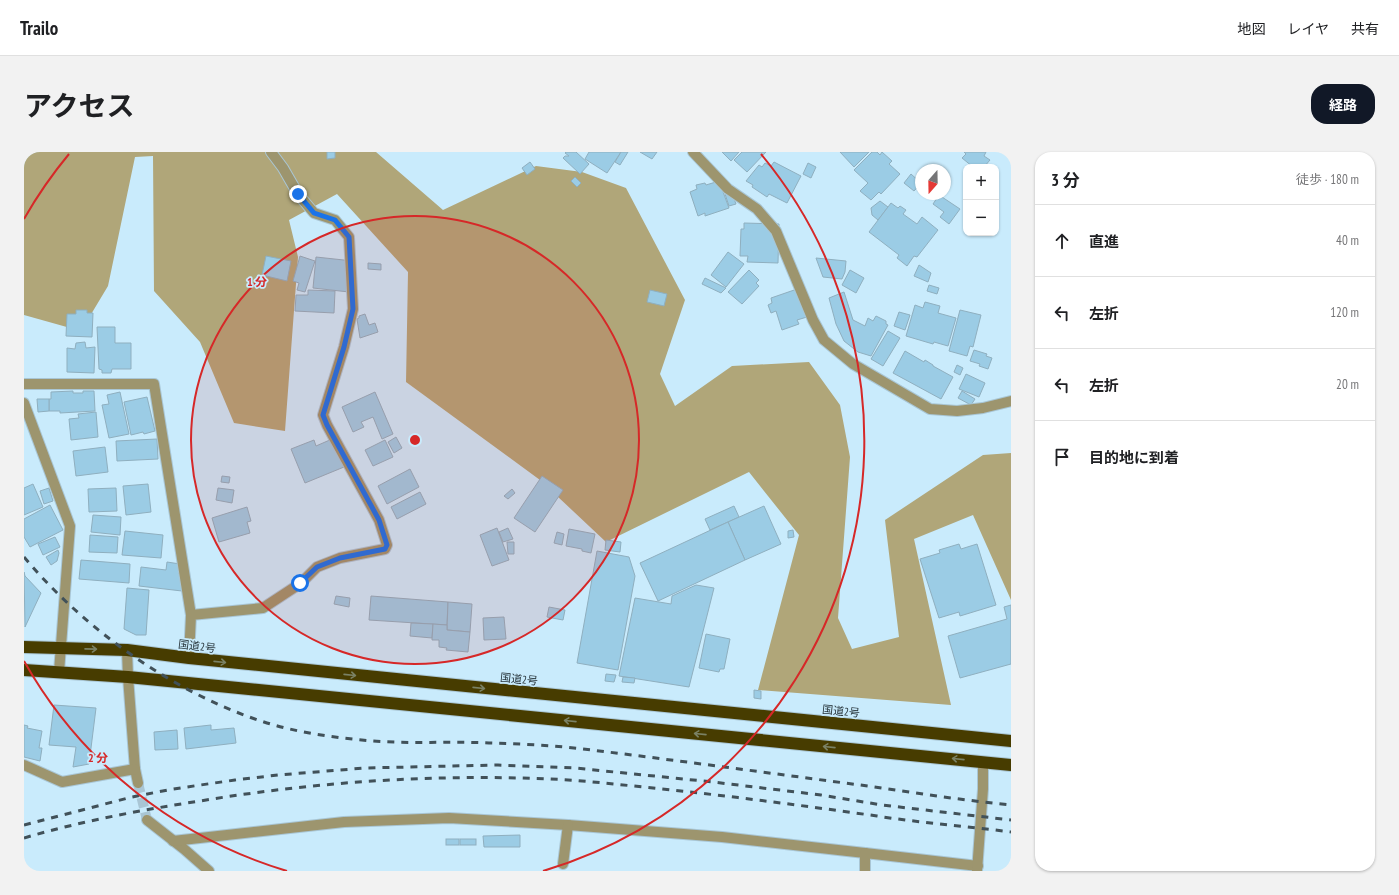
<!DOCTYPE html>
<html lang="ja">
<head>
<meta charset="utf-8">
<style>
  :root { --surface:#fff; --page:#f2f2f2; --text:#202124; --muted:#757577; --line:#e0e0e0; --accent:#111827 }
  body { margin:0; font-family:"PT Sans Narrow","Noto Sans JP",sans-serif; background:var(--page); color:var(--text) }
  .controls { position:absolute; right:12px; top:12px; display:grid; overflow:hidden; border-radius:8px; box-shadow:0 1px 3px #0004 }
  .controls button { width:36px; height:36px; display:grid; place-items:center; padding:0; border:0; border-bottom:1px solid var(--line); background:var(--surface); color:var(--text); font:20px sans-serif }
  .compass { position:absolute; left:891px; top:12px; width:36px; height:36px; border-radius:50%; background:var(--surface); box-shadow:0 1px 3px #0004; rotate:200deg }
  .stop { position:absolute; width:12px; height:12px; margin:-9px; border:3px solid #1a73e8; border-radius:50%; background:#fff }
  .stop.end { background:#1a73e8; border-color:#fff; box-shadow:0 1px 4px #0008 }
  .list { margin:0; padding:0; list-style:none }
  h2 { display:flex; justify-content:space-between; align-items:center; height:52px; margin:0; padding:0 16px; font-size:17px }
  h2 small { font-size:13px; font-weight:400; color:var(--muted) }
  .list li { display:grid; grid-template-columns:26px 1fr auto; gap:12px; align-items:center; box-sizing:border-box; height:72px; padding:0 16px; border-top:1px solid var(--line) }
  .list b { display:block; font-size:15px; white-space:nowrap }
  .list em { font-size:13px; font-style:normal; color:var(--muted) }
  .icon { flex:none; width:22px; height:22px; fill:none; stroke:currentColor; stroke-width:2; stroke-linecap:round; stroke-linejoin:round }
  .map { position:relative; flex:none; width:987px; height:719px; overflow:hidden; border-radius:16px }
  header { display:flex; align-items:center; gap:24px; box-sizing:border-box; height:56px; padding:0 20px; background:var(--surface); border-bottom:1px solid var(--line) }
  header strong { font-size:19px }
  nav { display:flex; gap:22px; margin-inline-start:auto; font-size:14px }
  .intro { display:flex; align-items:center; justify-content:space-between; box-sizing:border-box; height:96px; padding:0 24px }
  h1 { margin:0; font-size:28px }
  .button { padding:10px 18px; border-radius:16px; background:var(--accent); color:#fff; font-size:14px; font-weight:700 }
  main { display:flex; gap:24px; padding:0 24px }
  aside { flex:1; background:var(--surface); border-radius:16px; box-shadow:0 1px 3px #0004 }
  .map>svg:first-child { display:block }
  .forest { fill:#b0a679 }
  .building { fill:#9bcce5; stroke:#8fafbf }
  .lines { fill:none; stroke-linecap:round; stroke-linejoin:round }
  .minor-tunnel { stroke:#a9c6d5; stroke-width:10; stroke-dasharray:10 5; stroke-linecap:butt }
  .minor-casing { stroke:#a9c6d5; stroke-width:12 }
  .highway-casing { stroke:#a9c6d5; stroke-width:14 }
  .minor { stroke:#9d956e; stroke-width:10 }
  .highway { stroke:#473c00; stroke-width:12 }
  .rail { stroke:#415159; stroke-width:3; stroke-dasharray:7 7; stroke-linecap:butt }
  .oneway { stroke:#7b8265 }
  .route { stroke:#1a73e8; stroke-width:5 }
  .ring { fill:none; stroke:#d62828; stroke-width:2 }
  .labels { text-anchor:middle; stroke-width:3.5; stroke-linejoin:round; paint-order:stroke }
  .street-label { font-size:11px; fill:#27343a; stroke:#c9ebfc }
  .centre { fill:#d62828; stroke:#c9ebfc; stroke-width:2 }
  .ring-label { font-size:12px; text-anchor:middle; font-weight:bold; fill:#d62828; stroke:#c9ebfc; stroke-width:3.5; stroke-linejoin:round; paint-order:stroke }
</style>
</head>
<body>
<header>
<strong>Trailo</strong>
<nav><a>地図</a><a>レイヤ</a><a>共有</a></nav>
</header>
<div class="intro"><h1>アクセス</h1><a class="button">経路</a></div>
<main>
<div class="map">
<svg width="987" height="719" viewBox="0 0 987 719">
  <rect width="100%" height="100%" fill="#c9ebfc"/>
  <polygon class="forest" points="0,0 352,0 419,58 512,14 558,20 602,36 661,148 636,222 651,254 708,214 785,210 816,253 826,305 814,466 828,497 875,485 861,368 959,303 987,301 987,448 949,363 890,387 927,553 734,538 775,383 725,320 582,390 516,328 382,230 384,120 313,42 265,68 274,105 261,279 210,271 176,190 130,139 129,4 111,5 84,134 57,179 0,163"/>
  <g class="building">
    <polygon points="303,0 311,0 311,6 303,7"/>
    <polygon points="542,0 552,0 565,12 556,22 539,6 541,4 545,4 541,1"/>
    <polygon points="565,0 597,0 583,21 561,7"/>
    <polygon points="597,0 604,0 596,13 591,10"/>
    <polygon points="616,0 633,0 628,7"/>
    <polygon points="698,0 715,0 707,9"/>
    <polygon points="718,0 742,0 723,20 710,8"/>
    <polygon points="816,0 845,0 830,15"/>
    <polygon points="848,0 853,0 856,3 858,0 868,9 865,12 876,22 857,42 855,40 847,48 836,39 844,31 830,18"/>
    <polygon points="940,0 962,0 960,4 966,8 960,15 949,15 938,6 942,2"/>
    <polygon points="506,10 511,17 503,23 498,16"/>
    <polygon points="750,10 777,24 763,51 745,42 743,45 728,35 729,33 722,29 735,13 738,15 741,11 747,14"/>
    <polygon points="784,11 792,15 787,26 779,22"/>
    <polygon points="887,22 897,31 890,39 880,31"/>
    <polygon points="551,25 557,31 553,35 547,29"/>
    <polygon points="695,29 705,56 681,64 681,61 674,64 666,40 673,37 672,33 681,31 682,33"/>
    <polygon points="707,39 712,52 705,54 701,42"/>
    <polygon points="915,43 936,57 925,72 916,65 920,60 909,52"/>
    <polygon points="856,49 864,55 854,68 848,63 847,56"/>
    <polygon points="867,51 874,56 876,54 882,58 879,62 893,72 898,65 914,78 893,105 890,104 883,114 873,106 875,103 845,80"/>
    <polygon points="720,71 755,72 754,111 723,110 724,104 716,104 717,77 720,77"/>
    <polygon points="704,100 720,112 702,135 687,123"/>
    <polygon points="242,104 267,109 263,129 238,123"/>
    <polygon points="276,104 291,109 281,140 273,138 275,131 269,129"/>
    <polygon points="292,105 329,109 325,140 289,136"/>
    <polygon points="792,106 822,109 821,120 818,127 799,125"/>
    <polygon points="344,111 357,112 357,118 344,117"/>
    <polygon points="895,113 907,121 904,130 890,124"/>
    <polygon points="725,118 735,128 732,131 735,134 718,152 704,140"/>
    <polygon points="826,118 840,126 832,141 818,133"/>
    <polygon points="681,126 702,136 697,141 678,132"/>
    <polygon points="905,133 915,136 913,142 903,139"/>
    <polygon points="776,136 783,165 773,168 775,172 758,178 752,159 747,161 744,153 748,151 747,146"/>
    <polygon points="284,138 311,139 310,161 271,159 272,143 284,143"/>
    <polygon points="626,138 643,142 640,154 623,150"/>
    <polygon points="820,140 829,168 841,174 844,166 849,169 852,164 862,169 862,172 864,173 847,204 834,200 820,189 812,172 805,146"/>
    <polygon points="901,150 916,154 914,161 932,166 924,194 910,190 909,192 882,184 891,153 899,156"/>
    <polygon points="52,158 63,158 63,161 69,161 68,185 42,184 43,162 52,162"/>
    <polygon points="936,158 957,163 949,195 946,194 943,204 925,199"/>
    <polygon points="875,160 886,163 881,178 870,174"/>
    <polygon points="341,162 345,173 351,171 354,180 336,186 333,167 335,166 335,164"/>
    <polygon points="73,175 91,175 91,191 107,191 107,217 88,217 87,221 78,221 78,218 75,217"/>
    <polygon points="864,179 876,186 859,214 847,207"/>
    <polygon points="61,190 62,196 71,195 70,221 43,220 43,196 51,197 52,191"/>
    <polygon points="950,198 963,202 962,204 968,206 964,217 955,214 956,212 946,209"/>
    <polygon points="881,199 900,210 901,208 909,213 909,214 929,225 917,247 869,221"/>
    <polygon points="933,213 939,216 936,223 930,220"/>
    <polygon points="942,222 961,231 955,245 935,237"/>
    <polygon points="49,239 49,241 59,241 59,239 70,239 71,259 36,261 36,259 25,259 25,247 27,247 27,240"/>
    <polygon points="938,239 951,247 947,253 934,246"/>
    <polygon points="96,240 105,282 85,286 78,253 85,252 83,243"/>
    <polygon points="351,240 369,282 358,287 349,265 337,270 340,275 329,280 318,255"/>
    <polygon points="123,245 131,279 120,282 119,280 107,283 100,250"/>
    <polygon points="13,247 25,247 25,259 14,260"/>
    <polygon points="72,260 74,285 47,288 45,267 55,266 54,262"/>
    <polygon points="372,285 378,296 370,301 364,290"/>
    <polygon points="133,287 134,307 93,309 92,289"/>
    <polygon points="308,287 320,315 281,331 267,297 290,288 292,294"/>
    <polygon points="361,288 369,305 349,314 341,298"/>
    <polygon points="81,295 84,320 52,324 49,299"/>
    <polygon points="386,317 395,335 363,352 354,334"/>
    <polygon points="198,324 206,325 205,331 197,330"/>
    <polygon points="518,324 539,338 511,380 490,366"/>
    <polygon points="9,332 19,355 0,363 0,336"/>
    <polygon points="124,332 127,360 102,363 99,334"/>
    <polygon points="25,336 29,349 20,352 16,339"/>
    <polygon points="92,336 93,359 65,360 64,337"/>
    <polygon points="194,336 210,338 208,351 192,348"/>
    <polygon points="488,337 491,341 484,347 480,344"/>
    <polygon points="396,340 402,352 373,367 367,355"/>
    <polygon points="26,353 39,378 6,395 0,385 0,367"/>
    <polygon points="710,354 715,365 686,378 681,367"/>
    <polygon points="740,354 757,392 721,408 704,370"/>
    <polygon points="223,355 227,369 223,370 226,381 195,390 188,366"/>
    <polygon points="69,363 97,365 96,383 67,380"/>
    <polygon points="704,370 721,408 634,449 616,411"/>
    <polygon points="473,376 485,408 468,414 456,383"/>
    <polygon points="484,376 489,387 479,390 475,380"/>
    <polygon points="545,377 571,382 567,401 558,399 558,397 542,394"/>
    <polygon points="769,378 770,385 764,386 764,379"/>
    <polygon points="101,379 139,383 137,406 98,403"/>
    <polygon points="533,380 540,382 538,393 530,391"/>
    <polygon points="66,383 94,385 93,401 65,400"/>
    <polygon points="31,385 36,395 19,403 14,392"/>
    <polygon points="582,388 597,390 596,400 581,398"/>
    <polygon points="483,390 490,390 490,402 484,402"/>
    <polygon points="935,392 937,397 953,392 972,453 936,464 935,460 915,466 896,407 916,401 915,398"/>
    <polygon points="34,398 35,401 33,409 27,413 22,405"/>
    <polygon points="573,399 605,405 611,424 594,518 553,511"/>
    <polygon points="57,408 106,412 105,431 55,427"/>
    <polygon points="143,410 156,412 155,422 157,422 158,439 115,434 117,415 142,418"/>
    <polygon points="0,420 1,424 17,441 1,475"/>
    <polygon points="672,433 690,436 665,535 595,524 611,446 647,452 648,444"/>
    <polygon points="103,436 125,438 122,483 112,483 100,477"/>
    <polygon points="312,444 326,446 325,455 310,452"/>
    <polygon points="347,444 424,450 423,473 345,468"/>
    <polygon points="424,450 448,452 446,480 423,478"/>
    <polygon points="987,453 987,512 936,526 924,484 983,467 980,455"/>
    <polygon points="525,455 541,458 539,468 523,465"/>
    <polygon points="480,465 482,487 460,488 459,466"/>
    <polygon points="387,471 409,472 408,486 386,484"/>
    <polygon points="409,472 423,473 423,478 446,480 444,500 422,498 423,496 415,495 415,488 408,488"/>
    <polygon points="682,482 706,487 700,517 696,517 695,520 675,516"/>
    <polygon points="582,522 592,523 590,530 581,529"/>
    <polygon points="599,525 611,526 610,531 598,530"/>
    <polygon points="730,538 737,539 737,547 730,546"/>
    <polygon points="30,553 72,556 65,612 49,615 52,595 25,593"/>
    <polygon points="0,573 4,574 3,576 18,579 15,596 18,596 16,609 0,605"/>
    <polygon points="187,573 187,578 210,576 212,591 162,597 160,576"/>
    <polygon points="153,578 154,597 131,598 130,580"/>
    <polygon points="496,683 496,695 460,695 459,684"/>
    <rect x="422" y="687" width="13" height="6"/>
    <rect x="436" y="687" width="16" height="6"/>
  </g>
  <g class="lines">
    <polyline class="minor-tunnel" points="114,631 123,668"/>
    <g class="minor-casing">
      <g id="minor">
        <polyline points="669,0 704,37 733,57 752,79 789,168 800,188 829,212 906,257 933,259 959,256 987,249"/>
        <polyline points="0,232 130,232 167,463"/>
        <polyline points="0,251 46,374 35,520"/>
        <polyline points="103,498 104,525 111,617 114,631"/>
        <polyline points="165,506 167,463 239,456 277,431 293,415 316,406 361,397 363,393 355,368 303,273 299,263 320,195 329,157 325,85 311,68 290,61 274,42 259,16 247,0"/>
        <polyline points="0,613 38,630 111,617"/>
        <polyline points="123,668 160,697 185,719"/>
        <polyline points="149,689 320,670 425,666 544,673 698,685 841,701"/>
        <polyline points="539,712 544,673"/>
        <polyline points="841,719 841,701 954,714"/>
        <polyline points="953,719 959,637 959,610"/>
      </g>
    </g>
    <g class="highway-casing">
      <g id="highway">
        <polyline points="0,495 103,498 165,506 987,589"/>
        <polyline points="0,518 104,525 987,613"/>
      </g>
    </g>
    <use href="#minor" class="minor"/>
    <use href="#highway" class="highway"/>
    <g class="rail">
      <path d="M0,405C61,478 150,541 240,570C275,581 312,586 349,589C388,592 426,589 465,591C496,592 528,593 559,597C651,608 744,621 836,633C886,640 936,648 987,653"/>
      <polyline points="0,673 108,645 149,637 211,628 254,623 341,616 474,613 551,616 689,630 797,643 858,653 987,668"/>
      <path d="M0,686C58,669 117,658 176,649C291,630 408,622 525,627C556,628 588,632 620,635C698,643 775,653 853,664C897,671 942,674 987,680"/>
    </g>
  </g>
  <defs><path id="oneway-shaft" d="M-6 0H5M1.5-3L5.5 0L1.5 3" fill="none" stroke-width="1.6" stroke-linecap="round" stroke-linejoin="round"/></defs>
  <g class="oneway">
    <use href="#oneway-shaft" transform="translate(67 497) rotate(1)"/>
    <use href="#oneway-shaft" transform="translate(196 510) rotate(6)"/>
    <use href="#oneway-shaft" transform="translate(326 523) rotate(6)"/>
    <use href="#oneway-shaft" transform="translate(455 536) rotate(6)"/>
    <use href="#oneway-shaft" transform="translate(546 569) rotate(-174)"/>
    <use href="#oneway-shaft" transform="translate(676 582) rotate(-174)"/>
    <use href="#oneway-shaft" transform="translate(805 595) rotate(-174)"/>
    <use href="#oneway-shaft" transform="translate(934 607) rotate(-174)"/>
  </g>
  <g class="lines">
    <polyline class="route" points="274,42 290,61 311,68 325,85 329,157 320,195 299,263 303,273 355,368 363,393 361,397 316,406 293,415 276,431"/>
  </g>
  <circle cx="391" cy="288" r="224" fill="#d62828" fill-opacity=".12"/>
  <g class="ring">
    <circle cx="391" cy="288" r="224"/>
    <path d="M263 719A449 449 0 0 1 0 509M0 67A449 449 0 0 1 45 2M737 2A449 449 0 0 1 519 719"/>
  </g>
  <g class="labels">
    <g class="street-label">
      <text transform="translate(173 494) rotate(7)" y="4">国道2号</text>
      <text transform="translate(495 527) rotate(6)" y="4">国道2号</text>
      <text transform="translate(817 559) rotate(6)" y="4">国道2号</text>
    </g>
  </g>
  <circle cx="391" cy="288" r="6" class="centre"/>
  <g class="ring-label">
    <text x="233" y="134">1 分</text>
    <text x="74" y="610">2 分</text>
  </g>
</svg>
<div class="controls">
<button>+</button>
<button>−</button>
</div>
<svg class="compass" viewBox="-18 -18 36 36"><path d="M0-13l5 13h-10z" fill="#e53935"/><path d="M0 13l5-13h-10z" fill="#757577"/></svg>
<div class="stop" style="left:276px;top:431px"></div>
<div class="stop end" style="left:274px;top:42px"></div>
</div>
<aside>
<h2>3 分<small>徒歩 · 180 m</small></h2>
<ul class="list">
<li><svg class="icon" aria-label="ahead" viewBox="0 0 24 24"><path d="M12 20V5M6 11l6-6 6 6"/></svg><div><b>直進</b></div><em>40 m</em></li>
<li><svg class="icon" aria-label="left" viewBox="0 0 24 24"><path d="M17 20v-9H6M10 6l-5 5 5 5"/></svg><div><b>左折</b></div><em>120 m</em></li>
<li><svg class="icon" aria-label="left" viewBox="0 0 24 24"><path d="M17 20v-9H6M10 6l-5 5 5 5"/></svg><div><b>左折</b></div><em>20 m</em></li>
<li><svg class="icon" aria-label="arrive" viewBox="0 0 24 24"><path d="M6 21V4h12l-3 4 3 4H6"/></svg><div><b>目的地に到着</b></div></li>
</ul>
</aside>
</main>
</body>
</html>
